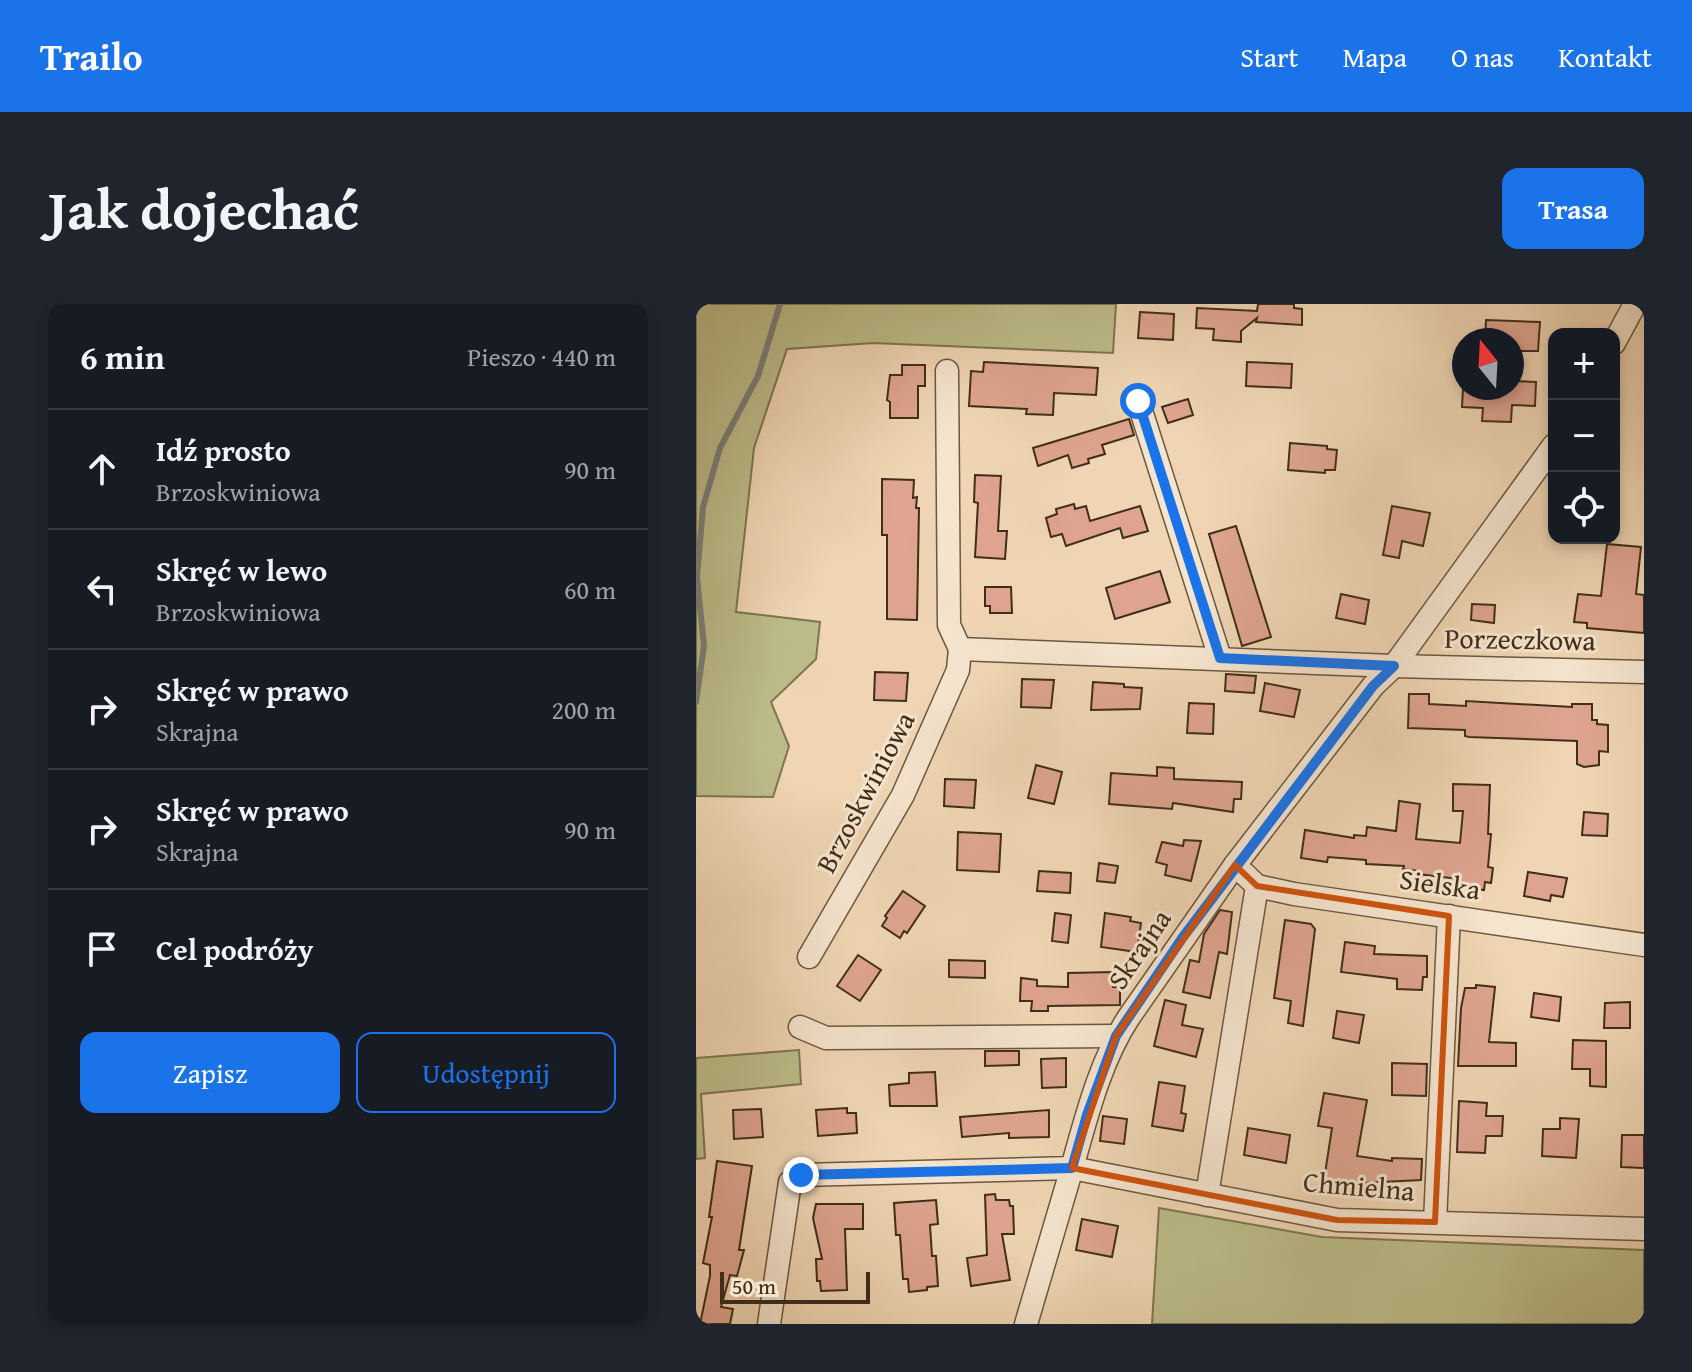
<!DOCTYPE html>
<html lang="pl">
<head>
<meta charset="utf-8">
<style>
  :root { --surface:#171b24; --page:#20242c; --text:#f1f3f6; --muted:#9ea1a6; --line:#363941; --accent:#1a73e8 }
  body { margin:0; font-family:"Gentium Book Plus",serif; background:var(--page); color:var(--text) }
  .controls { position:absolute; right:24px; top:24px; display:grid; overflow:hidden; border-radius:16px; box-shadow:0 4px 12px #0003 }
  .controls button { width:72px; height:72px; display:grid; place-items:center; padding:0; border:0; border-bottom:2px solid var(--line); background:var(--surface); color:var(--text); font:40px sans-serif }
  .compass { position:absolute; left:756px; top:24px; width:72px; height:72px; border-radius:50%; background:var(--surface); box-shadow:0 4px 12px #0003; rotate:342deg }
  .scale { position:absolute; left:24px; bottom:20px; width:150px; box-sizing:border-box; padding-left:8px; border:4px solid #412e18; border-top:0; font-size:22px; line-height:28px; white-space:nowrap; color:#412e18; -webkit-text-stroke:6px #f5e4ce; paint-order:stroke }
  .stop { position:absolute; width:24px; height:24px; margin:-18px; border:6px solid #1a73e8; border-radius:50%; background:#fff }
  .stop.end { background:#1a73e8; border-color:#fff; box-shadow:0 2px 8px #0008 }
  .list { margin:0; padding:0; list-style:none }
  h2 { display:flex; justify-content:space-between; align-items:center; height:104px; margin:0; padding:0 32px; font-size:34px }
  h2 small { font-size:26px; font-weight:400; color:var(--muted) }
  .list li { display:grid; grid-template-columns:52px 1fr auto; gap:24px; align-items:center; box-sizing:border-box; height:120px; padding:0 32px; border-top:2px solid var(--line) }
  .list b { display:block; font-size:30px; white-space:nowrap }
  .list p { margin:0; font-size:26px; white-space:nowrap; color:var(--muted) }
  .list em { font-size:26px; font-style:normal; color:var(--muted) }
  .actions { display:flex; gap:16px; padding:24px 32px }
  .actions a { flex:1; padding:18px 0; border:2px solid var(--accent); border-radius:16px; text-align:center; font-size:28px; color:var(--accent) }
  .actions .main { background:var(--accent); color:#fff }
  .icon { flex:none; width:44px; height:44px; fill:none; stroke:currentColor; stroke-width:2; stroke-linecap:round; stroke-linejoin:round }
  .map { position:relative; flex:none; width:948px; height:1020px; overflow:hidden; border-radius:16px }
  header { display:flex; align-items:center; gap:48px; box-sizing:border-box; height:112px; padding:0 40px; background:var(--accent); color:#fff }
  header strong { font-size:38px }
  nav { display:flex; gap:44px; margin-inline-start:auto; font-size:28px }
  .intro { display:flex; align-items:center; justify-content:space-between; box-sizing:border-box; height:192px; padding:0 48px }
  h1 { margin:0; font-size:56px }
  .button { padding:20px 36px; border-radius:16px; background:var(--accent); color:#fff; font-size:28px; font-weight:700 }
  main { display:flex; gap:48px; padding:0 48px }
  aside { flex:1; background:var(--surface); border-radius:16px; box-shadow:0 4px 12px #0003 }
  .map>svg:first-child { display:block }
  .green { fill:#bcbc8a; stroke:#7e7551; stroke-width:2 }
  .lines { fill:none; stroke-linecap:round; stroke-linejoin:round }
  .stream { stroke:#7a7f79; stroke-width:6 }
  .building { fill:#dea48f; stroke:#412e18; stroke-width:2 }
  .street-casing { stroke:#6c583f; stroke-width:25 }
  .street { stroke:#f5e4ce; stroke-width:22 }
  .route { stroke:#1a73e8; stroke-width:10 }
  .marked { fill:none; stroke:#cf530e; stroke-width:6; stroke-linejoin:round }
  .labels { text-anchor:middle; stroke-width:6; stroke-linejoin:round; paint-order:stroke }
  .street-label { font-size:28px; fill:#412e18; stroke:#f5e4ce }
</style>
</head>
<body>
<header>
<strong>Trailo</strong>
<nav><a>Start</a><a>Mapa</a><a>O nas</a><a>Kontakt</a></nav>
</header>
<div class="intro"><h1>Jak dojechać</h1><a class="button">Trasa</a></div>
<main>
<aside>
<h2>6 min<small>Pieszo · 440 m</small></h2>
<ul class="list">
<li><svg class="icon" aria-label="ahead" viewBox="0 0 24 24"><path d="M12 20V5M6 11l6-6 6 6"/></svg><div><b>Idź prosto</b><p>Brzoskwiniowa</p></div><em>90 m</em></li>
<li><svg class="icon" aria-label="left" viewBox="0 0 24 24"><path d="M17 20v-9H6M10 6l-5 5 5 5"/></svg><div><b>Skręć w lewo</b><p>Brzoskwiniowa</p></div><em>60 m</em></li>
<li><svg class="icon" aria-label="right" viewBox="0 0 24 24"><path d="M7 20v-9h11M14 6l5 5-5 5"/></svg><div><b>Skręć w prawo</b><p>Skrajna</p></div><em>200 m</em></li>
<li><svg class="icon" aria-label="right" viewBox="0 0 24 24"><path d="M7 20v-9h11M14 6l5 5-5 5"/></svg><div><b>Skręć w prawo</b><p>Skrajna</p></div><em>90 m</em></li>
<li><svg class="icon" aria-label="arrive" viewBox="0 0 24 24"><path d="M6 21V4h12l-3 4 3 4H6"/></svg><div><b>Cel podróży</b></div></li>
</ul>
<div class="actions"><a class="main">Zapisz</a><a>Udostępnij</a></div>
</aside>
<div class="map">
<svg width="948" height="1020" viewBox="0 0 948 1020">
  <rect width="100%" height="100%" fill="#efd5b3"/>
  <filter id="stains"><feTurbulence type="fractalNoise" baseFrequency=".0025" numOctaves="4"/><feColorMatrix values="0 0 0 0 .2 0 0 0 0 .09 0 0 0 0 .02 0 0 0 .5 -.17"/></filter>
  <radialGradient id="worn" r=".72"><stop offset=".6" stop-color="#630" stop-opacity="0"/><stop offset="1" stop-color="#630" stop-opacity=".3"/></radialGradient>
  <g class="green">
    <polygon points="0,0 420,0 417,49 177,39 91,45 58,144 40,308 124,318 120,355 75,398 93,442 77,493 0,492"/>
    <polygon points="103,746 105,780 5,790 9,854 0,855 0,754"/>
    <polygon points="463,904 626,933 948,946 948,1020 456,1020"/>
  </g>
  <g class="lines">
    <polyline class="stream" points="0,398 8,342 1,273 7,203 24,144 62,72 84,0"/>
  </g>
  <g class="building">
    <polygon points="562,0 598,0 598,4 606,5 606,21 560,18 561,14 545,27 545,38 517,36 518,25 500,24 501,4 561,7"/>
    <polygon points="444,8 478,10 477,36 442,34"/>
    <polygon points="790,16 844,18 842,47 816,47 816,36 789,36"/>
    <polygon points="288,58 402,64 400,91 358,89 357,111 330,110 331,105 273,102 275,67 287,68"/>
    <polygon points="551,58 596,60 595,84 550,82"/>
    <polygon points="206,61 229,61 229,82 222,82 222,114 194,114 194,98 191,96 194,71 206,71"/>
    <polygon points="816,77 840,78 839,102 816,101 815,118 786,117 787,104 766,103 767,84 816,84"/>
    <polygon points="492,95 497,111 472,119 466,103"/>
    <polygon points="433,115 438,131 406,141 409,150 392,155 393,159 376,164 372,151 342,162 337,144"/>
    <polygon points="594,139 631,142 631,145 641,146 639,166 629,166 629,169 592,166"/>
    <polygon points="279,171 305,172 302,227 311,227 309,255 279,253 282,199 278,198"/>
    <polygon points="186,175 218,176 217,194 221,193 220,204 223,204 221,316 191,315 191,231 186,231"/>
    <polygon points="378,200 379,205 390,202 394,217 444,202 452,227 427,234 424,224 370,242 366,230 355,233 350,214 361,210 360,205"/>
    <polygon points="696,202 734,209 727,242 706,237 703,254 687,251"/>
    <polygon points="540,222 575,333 546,342 513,230"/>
    <polygon points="911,240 945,243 940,290 948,291 948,329 891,324 891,319 878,318 882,290 905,292"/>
    <polygon points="464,267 474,298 419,315 410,284"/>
    <polygon points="289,283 315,283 316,309 294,309 294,302 289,302"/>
    <polygon points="645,290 673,296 669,320 640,314"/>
    <polygon points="776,300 799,301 798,319 775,316"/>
    <polygon points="179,368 212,369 210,397 178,396"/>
    <polygon points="530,370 560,372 558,389 529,387"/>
    <polygon points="326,375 358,376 355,404 325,403"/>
    <polygon points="397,378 428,380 428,383 446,384 444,405 395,406"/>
    <polygon points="569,379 604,386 598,413 564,407"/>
    <polygon points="713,390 733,390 733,400 770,402 770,397 876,403 876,400 896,400 896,416 901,416 901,420 912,421 912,448 903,447 903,461 888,463 881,460 881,437 773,433 769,432 769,426 712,424"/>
    <polygon points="493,399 518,400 517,430 491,429"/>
    <polygon points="340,461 366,468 358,500 332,494"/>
    <polygon points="461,463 478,464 478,475 546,478 545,495 538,495 537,508 477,499 476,505 413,500 415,469 461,472"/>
    <polygon points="249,475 280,476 278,504 248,502"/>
    <polygon points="757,480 794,481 792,530 795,530 792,563 797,564 795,579 789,578 788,586 762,582 763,575 722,570 722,567 707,565 708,562 670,560 670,556 632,553 631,558 605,554 609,526 658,534 658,531 670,532 671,523 700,527 703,497 724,500 720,535 764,539 767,507 757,507"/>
    <polygon points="888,508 912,510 911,532 886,531"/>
    <polygon points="262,528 305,530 303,568 261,566"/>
    <polygon points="488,536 505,537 495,577 469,571 471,561 460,558 466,538 487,542"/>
    <polygon points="403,559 422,562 419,579 401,577"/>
    <polygon points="343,567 375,569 374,589 341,587"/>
    <polygon points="832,568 871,574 867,593 855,591 854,597 828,592"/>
    <polygon points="207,587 229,602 211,629 208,627 204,634 186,622 191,614 189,612"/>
    <polygon points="524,606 536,608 531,650 523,648 514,694 487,688 494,656 503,658 508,630"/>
    <polygon points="359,609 375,611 372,639 356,637"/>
    <polygon points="409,609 435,613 434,617 445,619 441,648 405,643"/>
    <polygon points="589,616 615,620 619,625 607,722 592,719 595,697 578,694"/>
    <polygon points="649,638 679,642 678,650 731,652 731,673 727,673 726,686 701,685 701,675 645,668"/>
    <polygon points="162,651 185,666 164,697 141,682"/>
    <polygon points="253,656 289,657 289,674 253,673"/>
    <polygon points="417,668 417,683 424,683 424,701 352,702 352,707 335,707 336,697 324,697 325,674 341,676 341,682 372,683 372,669"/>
    <polygon points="780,681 799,683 793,738 820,739 820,762 762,762 765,704 769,684 780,684"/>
    <polygon points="838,689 865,693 863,717 835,713"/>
    <polygon points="469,696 490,701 486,721 507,725 500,753 458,742"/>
    <polygon points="934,698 934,724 908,724 909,699"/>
    <polygon points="641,707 668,711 663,739 637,734"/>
    <polygon points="877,736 910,737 910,783 894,782 894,765 876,765"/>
    <polygon points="289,747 323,747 323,761 289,762"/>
    <polygon points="370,754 370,783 346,784 345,755"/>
    <polygon points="696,759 731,760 730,792 696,791"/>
    <polygon points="239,768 241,802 194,802 193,781 213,779 213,769"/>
    <polygon points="463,778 489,782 485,809 490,810 487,827 456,822"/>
    <polygon points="628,789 671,796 661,852 696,857 696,854 726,855 725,876 666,879 654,877 653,880 628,876 636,824 622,822"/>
    <polygon points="763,797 791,799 790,812 807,812 806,832 790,832 789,849 761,848"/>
    <polygon points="151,804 151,809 160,809 161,829 122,832 120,806"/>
    <polygon points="65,805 67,833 38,835 37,806"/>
    <polygon points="353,806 353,833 313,834 313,829 266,833 264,813"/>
    <polygon points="407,812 431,815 428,840 404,837"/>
    <polygon points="864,814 883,815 880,854 846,852 847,825 864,825"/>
    <polygon points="552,824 594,831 590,859 548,851"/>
    <polygon points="926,831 948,831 948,864 925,863"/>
    <polygon points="21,857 56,862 43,946 48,946 41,972 34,971 25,1003 37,1005 34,1020 4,1020 14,972 14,961 7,959 16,913 13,913"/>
    <polygon points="299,890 300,896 313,896 314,902 317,902 318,930 306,930 314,976 275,982 271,954 291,951 289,891"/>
    <polygon points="240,896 242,920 234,921 236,952 240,952 242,982 231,983 231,986 213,988 212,975 207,975 204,931 200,931 198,899"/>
    <polygon points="120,900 167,900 167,925 149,925 151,986 125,987 124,977 121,977 120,955 126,955 117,914"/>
    <polygon points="386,915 422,922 416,953 380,946"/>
  </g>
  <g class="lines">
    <g class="street-casing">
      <g id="street">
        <polyline points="918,39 939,0"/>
        <polyline points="251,67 253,321 264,345"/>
        <polyline points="442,97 524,354"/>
        <polyline points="539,561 561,582 598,590 948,641"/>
        <polyline points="113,653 207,491 262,366 264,345 698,362 948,368"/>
        <polyline points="104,723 130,734 420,732"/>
        <polyline points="511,891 561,582"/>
        <polyline points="739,918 753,612"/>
        <path d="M73,1020L94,878L105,871L376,864C390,814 404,757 433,713L539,561L677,382L698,362L858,141"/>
        <polyline points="330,1020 376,864 641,916 948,925"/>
      </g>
    </g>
    <use href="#street" class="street"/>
  </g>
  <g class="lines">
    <polyline class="route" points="105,871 376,864 391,811 420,732 487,633 677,382 698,362 524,354 442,97"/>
  </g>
  <path class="marked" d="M539,561L561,582L753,612L739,918L641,916L376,864L420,732Z"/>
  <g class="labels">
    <g class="street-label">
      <text transform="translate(824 335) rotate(1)" y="10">Porzeczkowa</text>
      <text transform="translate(169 488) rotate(-62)" y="10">Brzoskwiniowa</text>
      <text transform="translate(744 580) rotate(8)" y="10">Sielska</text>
      <text transform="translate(443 645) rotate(-56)" y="10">Skrajna</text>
      <text transform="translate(663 882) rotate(5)" y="10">Chmielna</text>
    </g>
  </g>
  <rect width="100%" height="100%" filter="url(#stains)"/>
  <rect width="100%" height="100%" fill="url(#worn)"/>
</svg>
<div class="controls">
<button>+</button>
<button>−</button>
<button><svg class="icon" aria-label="locate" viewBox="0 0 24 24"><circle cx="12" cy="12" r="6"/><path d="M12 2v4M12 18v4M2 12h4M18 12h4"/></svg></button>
</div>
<svg class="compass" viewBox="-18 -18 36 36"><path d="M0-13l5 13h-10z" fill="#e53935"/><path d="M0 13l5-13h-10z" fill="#9ea1a6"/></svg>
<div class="scale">50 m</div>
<div class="stop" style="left:442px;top:97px"></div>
<div class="stop end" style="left:105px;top:871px"></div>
</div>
</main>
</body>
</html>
